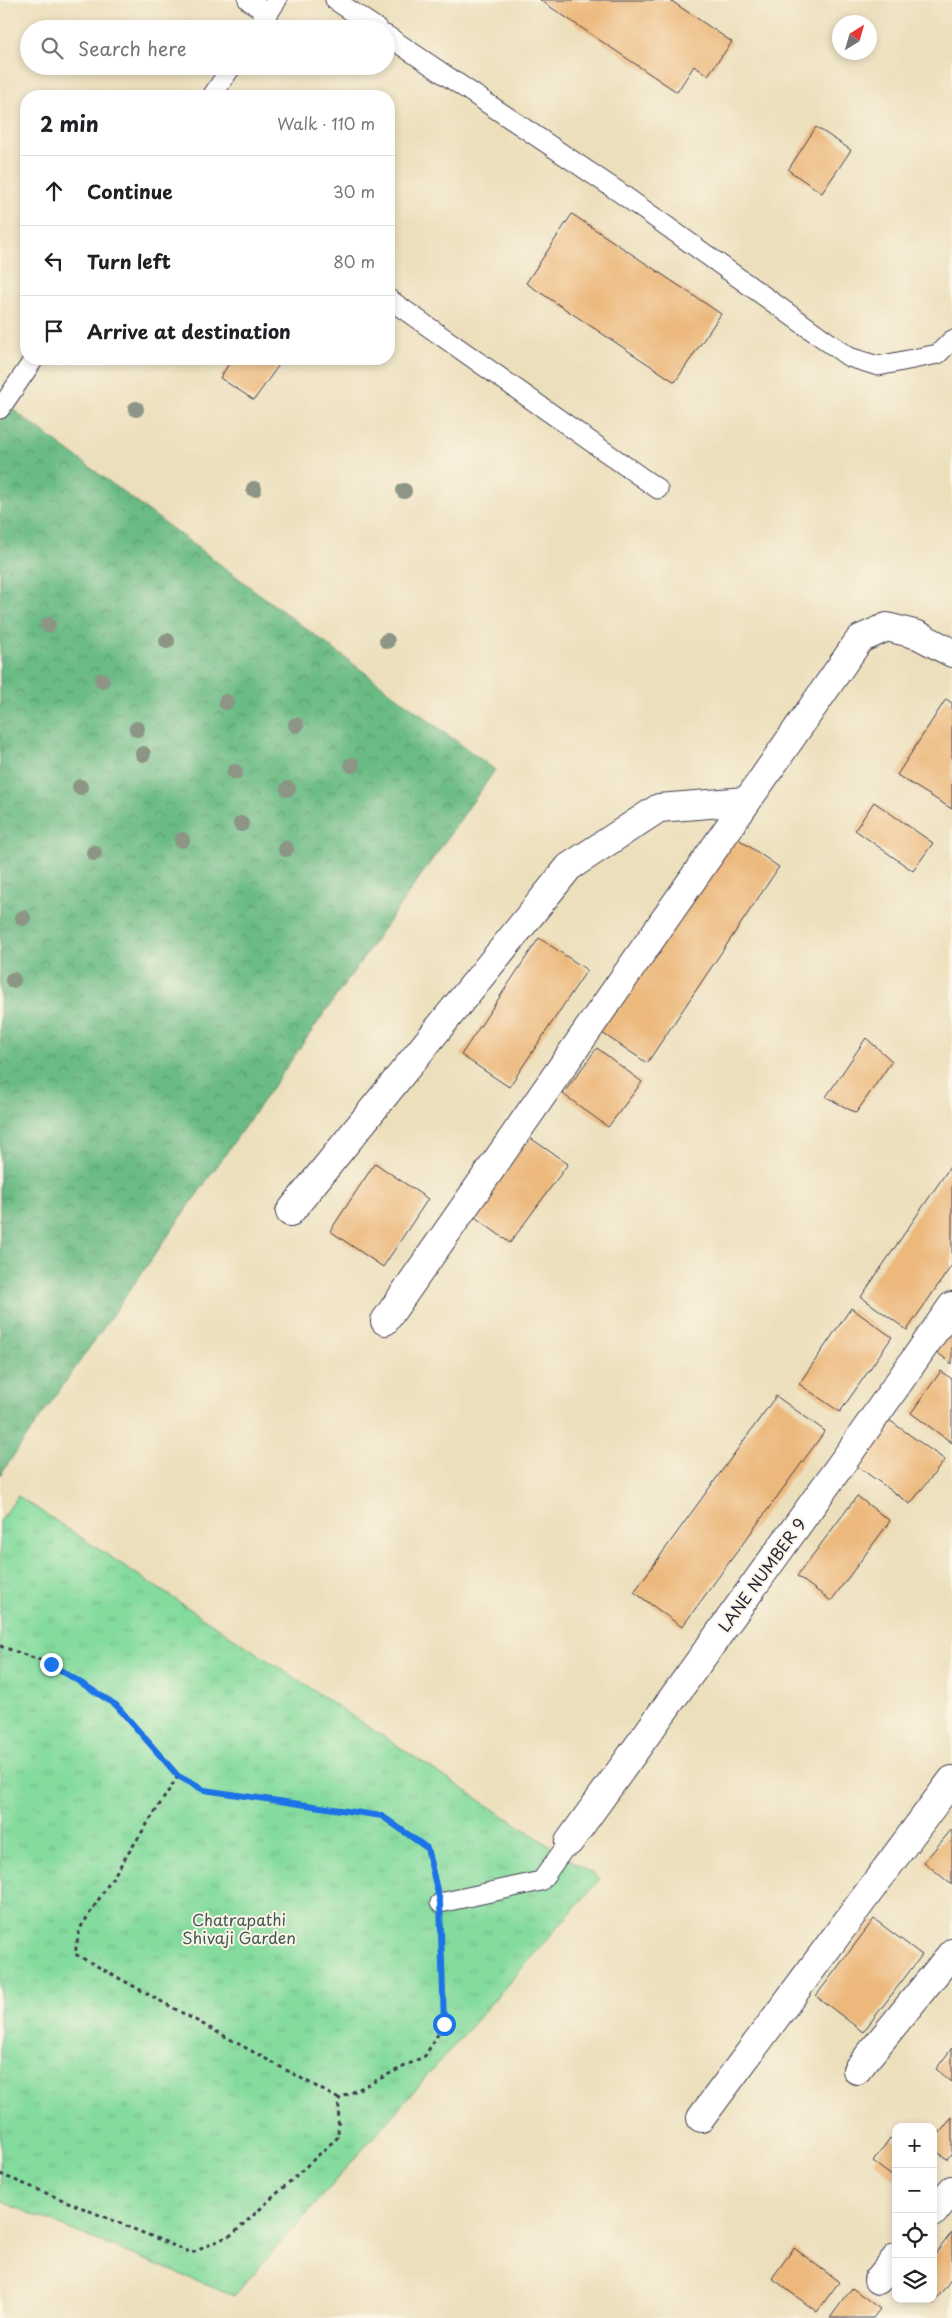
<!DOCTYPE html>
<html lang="en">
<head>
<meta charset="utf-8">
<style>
  :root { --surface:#fff; --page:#f2f2f2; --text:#202124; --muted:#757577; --line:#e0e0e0 }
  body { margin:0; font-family:"Playpen Sans",sans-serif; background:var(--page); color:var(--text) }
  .controls { position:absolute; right:15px; bottom:15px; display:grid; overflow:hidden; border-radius:10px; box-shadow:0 2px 8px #0003 }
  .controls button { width:45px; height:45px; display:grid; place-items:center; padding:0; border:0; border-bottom:1px solid var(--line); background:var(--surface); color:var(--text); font:25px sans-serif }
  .compass { position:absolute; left:832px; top:15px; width:45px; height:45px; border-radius:50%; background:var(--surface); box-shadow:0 2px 8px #0003; rotate:37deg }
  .stop { position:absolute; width:15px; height:15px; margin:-11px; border:4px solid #1a73e8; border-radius:50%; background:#fff }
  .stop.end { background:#1a73e8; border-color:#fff; box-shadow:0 1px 5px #0008 }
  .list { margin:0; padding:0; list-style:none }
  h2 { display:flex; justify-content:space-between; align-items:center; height:65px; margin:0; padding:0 20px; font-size:21px }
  h2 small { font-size:16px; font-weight:400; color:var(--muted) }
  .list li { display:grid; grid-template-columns:32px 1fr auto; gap:15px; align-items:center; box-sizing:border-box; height:70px; padding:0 20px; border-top:1px solid var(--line) }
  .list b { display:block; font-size:19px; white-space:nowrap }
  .list em { font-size:16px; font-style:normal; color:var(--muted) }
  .icon { flex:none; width:28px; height:28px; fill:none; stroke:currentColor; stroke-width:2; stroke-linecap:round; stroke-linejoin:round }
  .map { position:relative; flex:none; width:952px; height:2318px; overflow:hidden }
  .search { position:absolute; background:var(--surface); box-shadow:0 2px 8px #0003; left:20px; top:20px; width:375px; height:55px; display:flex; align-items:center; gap:12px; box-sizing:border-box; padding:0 18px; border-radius:28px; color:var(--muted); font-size:19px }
  .panel { position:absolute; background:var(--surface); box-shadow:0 2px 8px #0003; left:20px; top:90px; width:375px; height:275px; border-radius:20px }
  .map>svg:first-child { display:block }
  .forest { fill:url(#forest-crowns); stroke:#466e60 }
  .park { fill:url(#park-tufts); stroke:#537e6c }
  .building { fill:#ecb87b }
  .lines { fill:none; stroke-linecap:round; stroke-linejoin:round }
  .service-casing { stroke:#403e4e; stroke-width:21 }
  .minor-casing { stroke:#403e4e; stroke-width:30 }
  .path { stroke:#403e4e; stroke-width:3; stroke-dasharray:4 4; stroke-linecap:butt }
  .service { stroke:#fff; stroke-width:19 }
  .minor { stroke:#fff; stroke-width:28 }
  .tree { fill:#8d9686 }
  .route { stroke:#1a73e8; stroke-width:6 }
  .labels { text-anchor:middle; stroke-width:4; stroke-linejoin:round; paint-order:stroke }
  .street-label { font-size:16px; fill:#22223b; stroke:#fcf5e5 }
  .park-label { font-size:16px; fill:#3f5a59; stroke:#fcf5e5 }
</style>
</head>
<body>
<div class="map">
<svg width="952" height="2318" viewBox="0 0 952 2318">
  <defs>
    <pattern id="forest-crowns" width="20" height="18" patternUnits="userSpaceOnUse" patternTransform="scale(1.25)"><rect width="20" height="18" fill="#6bbb85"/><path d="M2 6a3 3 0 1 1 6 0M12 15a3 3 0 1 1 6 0" fill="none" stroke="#58986e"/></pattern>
    <pattern id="park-tufts" width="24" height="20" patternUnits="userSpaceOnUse" patternTransform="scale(1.25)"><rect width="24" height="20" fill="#84db9e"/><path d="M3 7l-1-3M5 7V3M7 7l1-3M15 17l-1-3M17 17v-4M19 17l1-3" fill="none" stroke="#72bc89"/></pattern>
  </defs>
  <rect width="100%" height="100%" fill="#fcf5e5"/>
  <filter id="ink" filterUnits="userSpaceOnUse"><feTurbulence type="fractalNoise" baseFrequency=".02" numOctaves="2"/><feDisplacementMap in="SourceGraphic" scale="10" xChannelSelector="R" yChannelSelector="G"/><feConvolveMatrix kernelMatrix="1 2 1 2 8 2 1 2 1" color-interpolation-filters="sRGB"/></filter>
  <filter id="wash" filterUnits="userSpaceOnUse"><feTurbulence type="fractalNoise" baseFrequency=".0096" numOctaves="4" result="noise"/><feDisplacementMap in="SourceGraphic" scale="20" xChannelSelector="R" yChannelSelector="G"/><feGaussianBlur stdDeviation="1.12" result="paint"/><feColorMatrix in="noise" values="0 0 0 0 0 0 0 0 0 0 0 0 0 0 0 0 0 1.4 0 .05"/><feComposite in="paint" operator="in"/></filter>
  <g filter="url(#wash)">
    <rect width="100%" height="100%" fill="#ecdfbc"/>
    <polygon class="forest" points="0,400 495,770 0,1475"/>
    <polygon class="park" points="18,1496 600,1879 234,2296 0,2201 0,1521"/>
    <g id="blocks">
      <g class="building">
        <polygon points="540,0 670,0 732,42 708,75 694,66 677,92"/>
        <polygon points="816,127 851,150 822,193 788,170"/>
        <polygon points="572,214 721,314 675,382 526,283"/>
        <polygon points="232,359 283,359 254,400 220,378"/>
        <polygon points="946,699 952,703 952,809 897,775"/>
        <polygon points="874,802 933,843 913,871 855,830"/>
        <polygon points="731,834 779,867 647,1063 599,1031"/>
        <polygon points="539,938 587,970 509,1087 461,1055"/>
        <polygon points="866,1038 892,1061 856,1113 826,1097"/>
        <polygon points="597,1048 642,1082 608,1127 563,1094"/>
        <polygon points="523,1133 568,1164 510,1243 468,1212"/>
        <polygon points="375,1163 428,1199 383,1267 330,1231"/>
        <polygon points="952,1164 952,1265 907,1330 861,1297"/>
        <polygon points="851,1308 892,1337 840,1412 799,1384"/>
        <polygon points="952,1325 952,1364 934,1350"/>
        <polygon points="941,1371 952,1379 952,1443 911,1413"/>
        <polygon points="776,1396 825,1431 682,1627 634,1592"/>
        <polygon points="889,1420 945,1460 910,1504 857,1466"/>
        <polygon points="857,1496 890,1521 831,1601 797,1576"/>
        <polygon points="952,1829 952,1885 924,1862"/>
        <polygon points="874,1919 922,1955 863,2032 816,1996"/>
        <polygon points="952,2048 952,2082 936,2069"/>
        <polygon points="952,2117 952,2153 947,2159 933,2149 933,2142"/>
        <polygon points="890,2138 896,2142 896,2179 873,2162"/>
        <polygon points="952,2232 952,2278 933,2304 926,2299 933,2299 933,2257"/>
        <polygon points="794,2248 839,2282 817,2312 772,2278"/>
        <polygon points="852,2288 880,2309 873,2318 830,2318"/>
      </g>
    </g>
  </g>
  <g filter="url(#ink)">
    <use href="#blocks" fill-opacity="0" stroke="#403e4e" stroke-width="1"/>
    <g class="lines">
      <g class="service-casing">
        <g id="service">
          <polyline points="248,0 268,14"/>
          <polyline points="335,0 378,29"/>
          <polyline points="258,29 277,0"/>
          <polyline points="386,35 619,192 849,357 878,366 938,354 952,340"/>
          <polyline points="212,96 232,66"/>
          <polyline points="389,299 658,489"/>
          <polyline points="0,409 34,359"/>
          <polyline points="440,1903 541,1881 569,1842"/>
        </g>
      </g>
      <g class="minor-casing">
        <g id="minor">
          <polyline points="290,1212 569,867 659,808 746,801"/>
          <polyline points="385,1321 860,639 887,627 918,635 952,653"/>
          <polyline points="569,1842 850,1452 952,1306"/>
          <polyline points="857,2070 952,1953"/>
          <polyline points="701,2118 952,1780"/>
          <polyline points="933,2213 952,2190"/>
          <polyline points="878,2280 896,2258"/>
        </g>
      </g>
      <g class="path">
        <polyline points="0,1646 51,1664 116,1705 178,1776 204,1790 383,1816 427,1848 434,1875"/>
        <polyline points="178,1776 79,1930 75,1954 339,2099"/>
        <polyline points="0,2174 192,2253 233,2234 338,2137 339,2099 425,2056 444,2024 441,1933"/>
      </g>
      <use href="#service" class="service"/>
      <use href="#minor" class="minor"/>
    </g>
    <g class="tree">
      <circle cx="136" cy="409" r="8"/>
      <circle cx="254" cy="489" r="8"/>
      <circle cx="404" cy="491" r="8"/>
      <circle cx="48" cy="625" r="8"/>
      <circle cx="167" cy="641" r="8"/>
      <circle cx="387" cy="641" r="8"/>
      <circle cx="102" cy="680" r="8"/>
      <circle cx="226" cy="702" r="8"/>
      <circle cx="296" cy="725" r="8"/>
      <circle cx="137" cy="729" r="8"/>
      <circle cx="143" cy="754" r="8"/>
      <circle cx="352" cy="765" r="8"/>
      <circle cx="235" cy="772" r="8"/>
      <circle cx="80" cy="787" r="8"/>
      <circle cx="288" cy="789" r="8"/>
      <circle cx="241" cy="824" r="8"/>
      <circle cx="182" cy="840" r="8"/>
      <circle cx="286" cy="849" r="8"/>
      <circle cx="94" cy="853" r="8"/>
      <circle cx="23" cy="918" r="8"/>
      <circle cx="13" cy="980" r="8"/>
    </g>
  </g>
  <g class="lines" filter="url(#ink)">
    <polyline class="route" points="51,1664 116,1705 178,1776 204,1790 382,1816 427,1848 440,1902 444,2024"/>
  </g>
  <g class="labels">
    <g class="street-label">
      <text transform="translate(762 1575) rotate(-54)" y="6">LANE NUMBER 9</text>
    </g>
    <g class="park-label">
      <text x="239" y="1926">Chatrapathi<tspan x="239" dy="18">Shivaji Garden</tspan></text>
    </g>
  </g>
</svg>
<div class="controls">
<button>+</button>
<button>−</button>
<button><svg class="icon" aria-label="locate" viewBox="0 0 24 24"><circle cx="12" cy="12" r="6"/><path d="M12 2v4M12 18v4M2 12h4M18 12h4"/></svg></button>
<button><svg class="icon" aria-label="layers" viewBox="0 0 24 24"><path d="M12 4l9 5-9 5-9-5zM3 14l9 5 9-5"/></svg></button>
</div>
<svg class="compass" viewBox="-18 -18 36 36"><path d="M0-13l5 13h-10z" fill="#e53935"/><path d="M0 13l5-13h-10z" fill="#757577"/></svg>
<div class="stop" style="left:444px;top:2024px"></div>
<div class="stop end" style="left:51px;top:1664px"></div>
<div class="search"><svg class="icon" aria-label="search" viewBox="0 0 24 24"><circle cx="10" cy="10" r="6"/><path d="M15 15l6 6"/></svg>Search here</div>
<section class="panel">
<h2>2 min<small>Walk · 110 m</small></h2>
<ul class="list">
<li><svg class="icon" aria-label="ahead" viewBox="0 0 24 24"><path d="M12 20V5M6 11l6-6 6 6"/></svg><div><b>Continue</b></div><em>30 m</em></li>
<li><svg class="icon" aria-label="left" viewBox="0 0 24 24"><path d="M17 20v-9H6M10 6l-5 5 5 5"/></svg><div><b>Turn left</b></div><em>80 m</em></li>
<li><svg class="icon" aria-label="arrive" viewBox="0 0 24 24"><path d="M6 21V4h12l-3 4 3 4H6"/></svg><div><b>Arrive at destination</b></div></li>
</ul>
</section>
</div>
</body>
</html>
